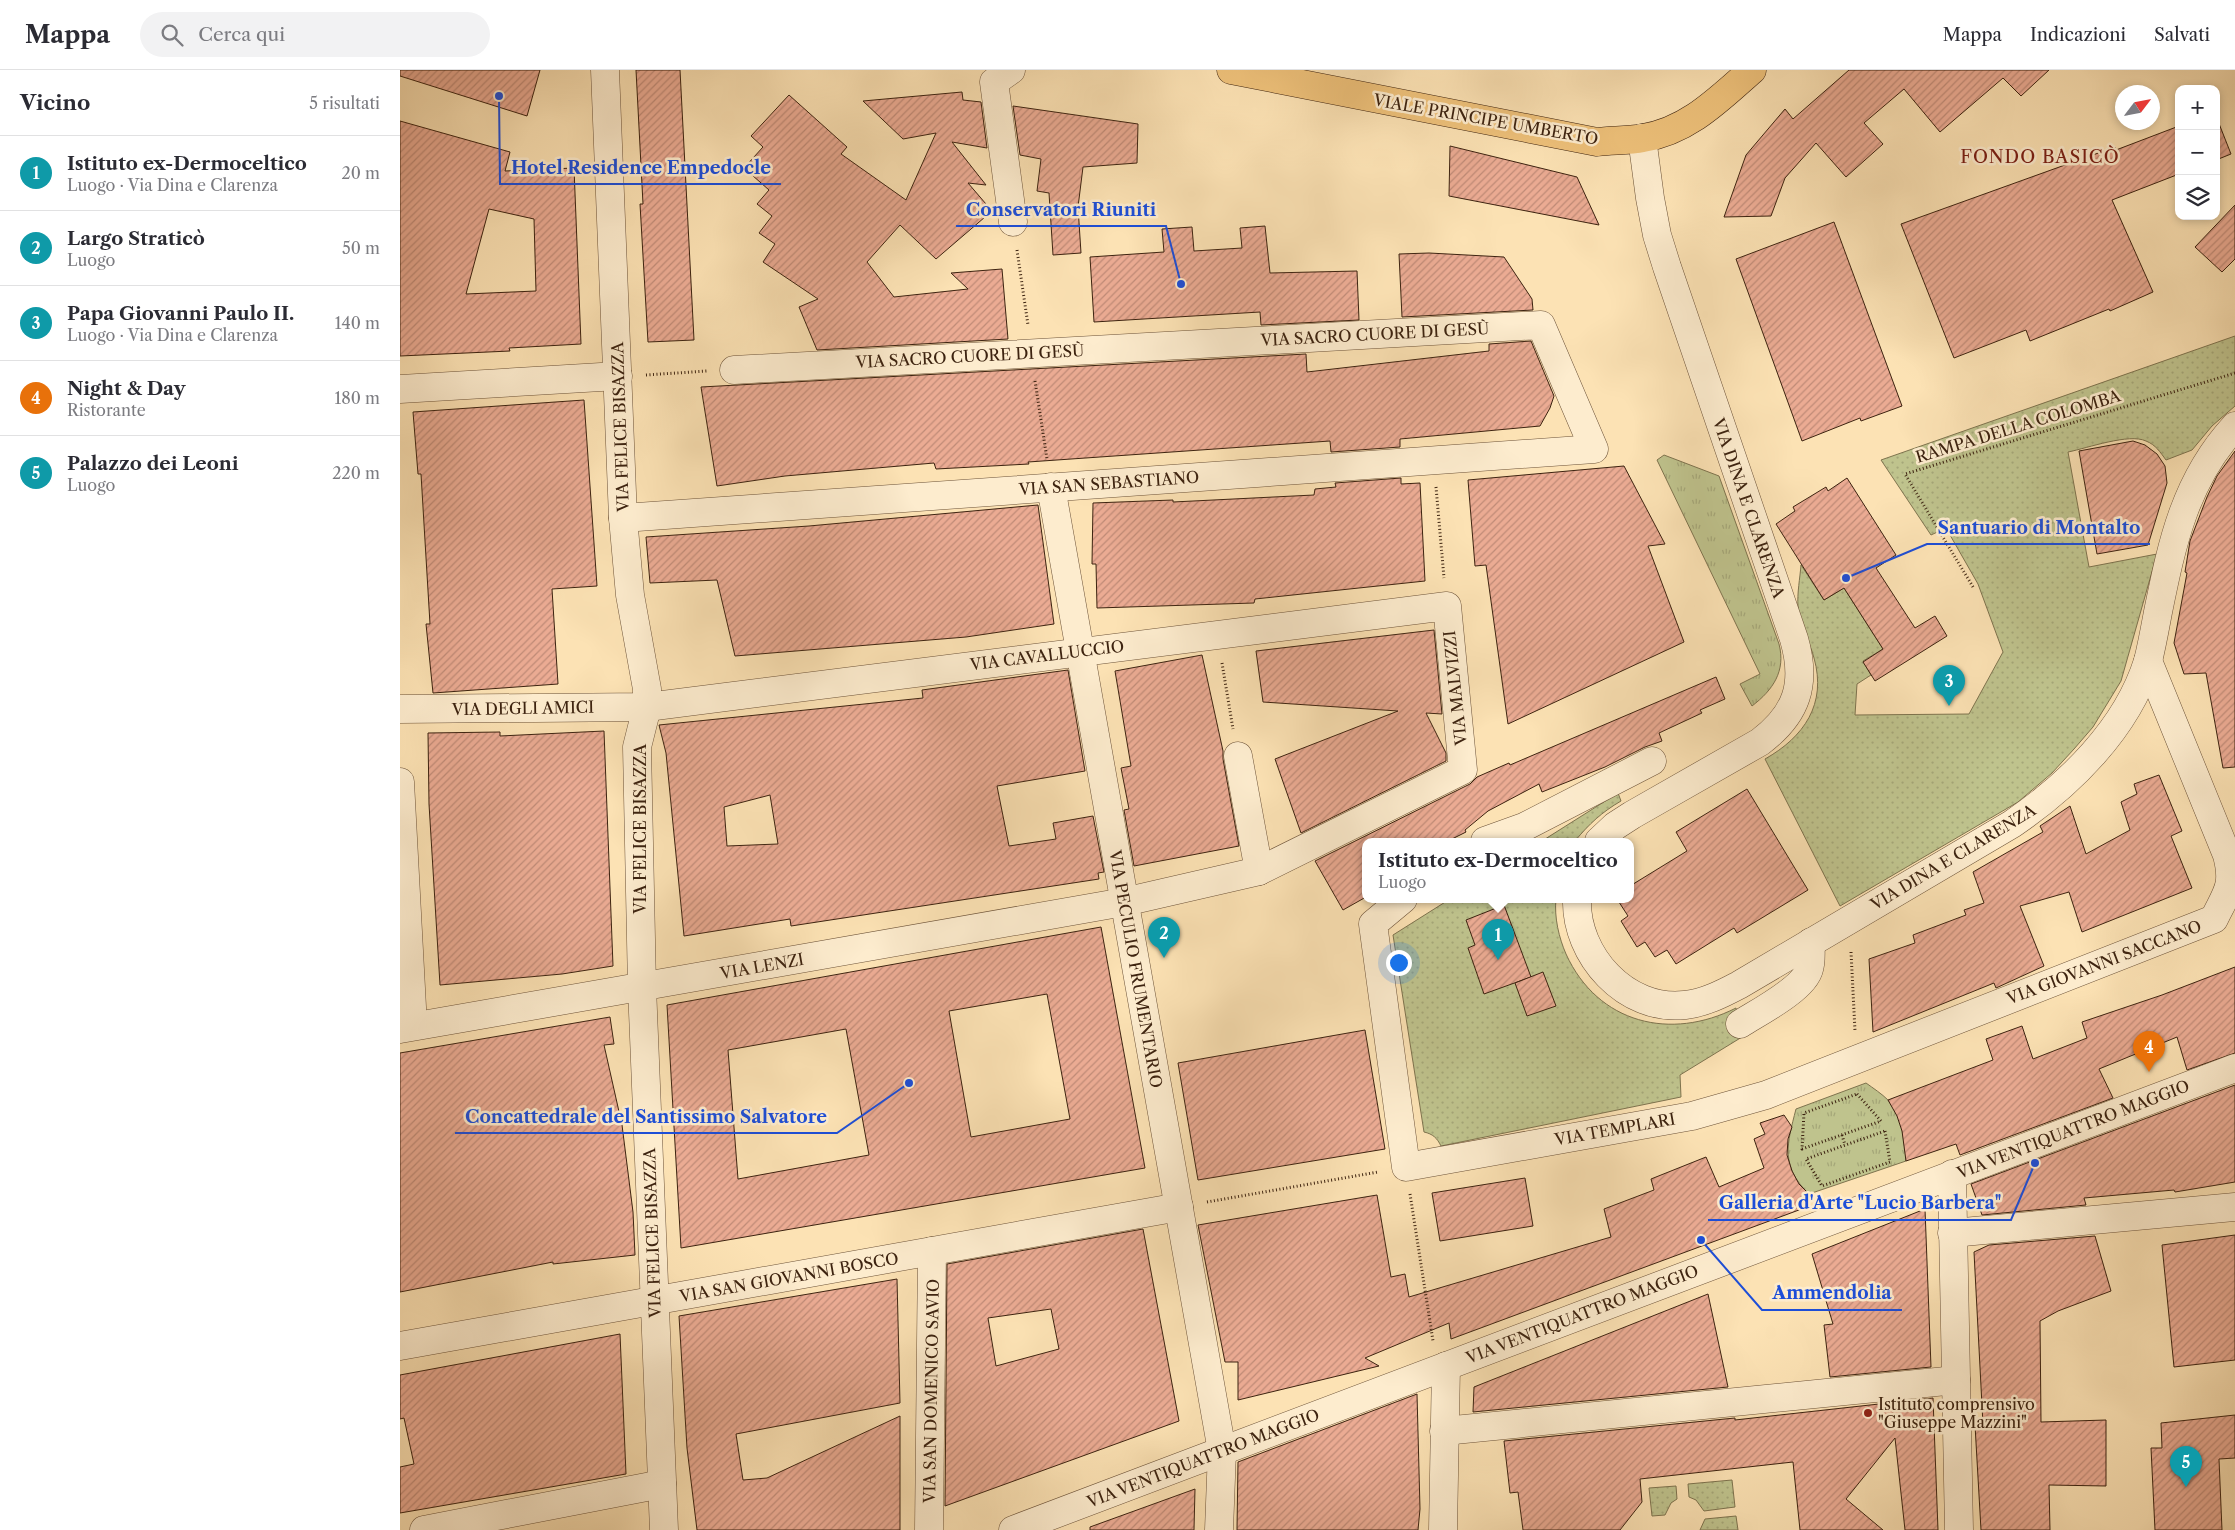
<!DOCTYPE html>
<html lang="it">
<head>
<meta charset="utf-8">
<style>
  :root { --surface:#fff; --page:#f2f2f3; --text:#2b2b33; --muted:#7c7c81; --line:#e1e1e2; --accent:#b45309 }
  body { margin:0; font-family:"Libre Caslon Text",serif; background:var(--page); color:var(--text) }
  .controls { position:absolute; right:15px; top:15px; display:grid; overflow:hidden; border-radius:10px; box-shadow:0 2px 8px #0003 }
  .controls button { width:45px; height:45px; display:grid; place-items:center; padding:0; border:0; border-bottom:1px solid var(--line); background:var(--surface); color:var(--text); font:25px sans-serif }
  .compass { position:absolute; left:1715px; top:15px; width:45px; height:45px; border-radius:50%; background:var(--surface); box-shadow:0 2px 8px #0003; rotate:58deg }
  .you { position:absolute; left:998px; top:892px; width:18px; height:18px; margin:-12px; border:4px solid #fff; border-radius:50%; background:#1a73e8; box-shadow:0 0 0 8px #1a73e833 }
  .badge { display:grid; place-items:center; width:32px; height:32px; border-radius:50%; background:var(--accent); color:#fff; font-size:16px; font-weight:700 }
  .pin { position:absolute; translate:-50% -41px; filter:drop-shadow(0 1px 2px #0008) }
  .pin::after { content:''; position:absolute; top:26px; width:18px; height:15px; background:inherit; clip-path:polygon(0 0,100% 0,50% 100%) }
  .popup { position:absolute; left:962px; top:768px; width:272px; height:65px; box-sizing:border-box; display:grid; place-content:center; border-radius:10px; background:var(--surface); filter:drop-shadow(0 1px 4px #0005); font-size:16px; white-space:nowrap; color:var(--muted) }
  .popup b { font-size:19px; color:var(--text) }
  .popup::after { content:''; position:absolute; left:50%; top:100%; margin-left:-10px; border:10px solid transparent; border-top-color:var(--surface) }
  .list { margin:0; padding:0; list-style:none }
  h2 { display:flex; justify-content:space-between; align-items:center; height:65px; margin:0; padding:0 20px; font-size:21px }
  h2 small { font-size:16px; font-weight:400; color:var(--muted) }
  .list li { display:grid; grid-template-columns:32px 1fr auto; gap:15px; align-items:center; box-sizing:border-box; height:75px; padding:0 20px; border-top:1px solid var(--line) }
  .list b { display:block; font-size:19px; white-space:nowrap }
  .list p { margin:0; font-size:16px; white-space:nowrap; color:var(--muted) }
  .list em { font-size:16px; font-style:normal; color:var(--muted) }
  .icon { flex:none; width:28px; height:28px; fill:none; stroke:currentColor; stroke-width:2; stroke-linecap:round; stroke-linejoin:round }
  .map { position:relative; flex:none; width:1835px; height:1460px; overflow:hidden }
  header { display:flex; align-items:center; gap:30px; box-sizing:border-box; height:70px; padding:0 25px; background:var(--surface); border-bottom:1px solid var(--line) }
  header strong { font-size:24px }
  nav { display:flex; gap:28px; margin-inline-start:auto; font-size:18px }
  .search { width:350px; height:45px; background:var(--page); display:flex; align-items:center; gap:12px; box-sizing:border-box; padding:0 18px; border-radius:28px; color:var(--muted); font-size:19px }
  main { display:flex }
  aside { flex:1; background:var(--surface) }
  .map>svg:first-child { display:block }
  .grass { fill:url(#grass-tufts); stroke:#7e734e }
  .garden { fill:url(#garden-dots); stroke:#7e734e }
  .building { fill:url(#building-hatch); stroke:#3d2310; fill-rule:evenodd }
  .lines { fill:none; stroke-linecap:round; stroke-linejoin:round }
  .minor-casing { stroke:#6d5339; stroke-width:29 }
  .major-casing { stroke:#3d2310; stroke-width:29 }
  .path { stroke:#3d2310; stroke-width:3; stroke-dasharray:1 2.5; stroke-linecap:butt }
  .minor { stroke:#fdecce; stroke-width:28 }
  .major { stroke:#eec17a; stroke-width:28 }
  .poi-dot { fill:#8f2418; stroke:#fdecce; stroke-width:2 }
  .labels { text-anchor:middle; stroke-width:5; stroke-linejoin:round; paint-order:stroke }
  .street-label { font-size:16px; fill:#3d2310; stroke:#fdecce }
  .poi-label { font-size:16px; fill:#3d2310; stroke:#fdecce; text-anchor:start }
  .neighbourhood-label { font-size:18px; letter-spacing:1px; fill:#7a1f14; stroke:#fdecce }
  .leader { fill:none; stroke:#1d4ed8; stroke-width:2 }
  .callout-dot { fill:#1d4ed8; stroke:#fdecce; stroke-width:2 }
  .callout-label { font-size:18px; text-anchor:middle; font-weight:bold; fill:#1d4ed8; stroke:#fdecce; stroke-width:5; stroke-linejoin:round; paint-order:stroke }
</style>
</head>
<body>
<header>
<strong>Mappa</strong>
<div class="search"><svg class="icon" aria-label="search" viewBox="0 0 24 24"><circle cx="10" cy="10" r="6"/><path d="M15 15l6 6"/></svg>Cerca qui</div>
<nav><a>Mappa</a><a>Indicazioni</a><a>Salvati</a></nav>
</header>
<main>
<aside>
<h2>Vicino<small>5 risultati</small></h2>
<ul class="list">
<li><span class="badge" style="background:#0f9aa8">1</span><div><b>Istituto ex-Dermoceltico</b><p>Luogo · Via Dina e Clarenza</p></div><em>20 m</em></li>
<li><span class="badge" style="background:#0f9aa8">2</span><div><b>Largo Straticò</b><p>Luogo</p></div><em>50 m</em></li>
<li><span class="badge" style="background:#0f9aa8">3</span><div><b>Papa Giovanni Paulo II.</b><p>Luogo · Via Dina e Clarenza</p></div><em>140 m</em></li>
<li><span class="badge" style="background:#e8710a">4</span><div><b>Night &amp; Day</b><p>Ristorante</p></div><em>180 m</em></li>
<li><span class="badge" style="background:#0f9aa8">5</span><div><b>Palazzo dei Leoni</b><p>Luogo</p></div><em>220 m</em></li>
</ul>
</aside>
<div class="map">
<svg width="1835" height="1460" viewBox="0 0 1835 1460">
  <defs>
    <pattern id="grass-tufts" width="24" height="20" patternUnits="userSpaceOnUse" patternTransform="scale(1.25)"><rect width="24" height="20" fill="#bfc38d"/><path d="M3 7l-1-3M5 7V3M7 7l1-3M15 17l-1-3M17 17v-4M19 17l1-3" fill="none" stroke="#a5a779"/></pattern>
    <pattern id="garden-dots" width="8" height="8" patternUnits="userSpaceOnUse" patternTransform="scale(1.25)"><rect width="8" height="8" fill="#bfc38d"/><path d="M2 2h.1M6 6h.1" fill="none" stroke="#a5a779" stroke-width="1.8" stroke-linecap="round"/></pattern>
    <pattern id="building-hatch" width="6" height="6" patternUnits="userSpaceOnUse" patternTransform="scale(1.25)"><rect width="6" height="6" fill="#ebab93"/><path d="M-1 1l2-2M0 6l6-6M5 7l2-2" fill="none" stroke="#c08b77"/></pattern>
  </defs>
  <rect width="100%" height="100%" fill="#fce2b4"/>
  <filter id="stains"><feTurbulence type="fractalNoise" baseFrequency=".004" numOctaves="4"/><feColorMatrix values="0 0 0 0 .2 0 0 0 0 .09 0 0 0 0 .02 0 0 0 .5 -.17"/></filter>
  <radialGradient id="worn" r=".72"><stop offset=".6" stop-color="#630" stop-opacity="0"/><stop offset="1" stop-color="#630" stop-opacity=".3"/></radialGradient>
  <g class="grass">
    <path d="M1264,385L1319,406L1379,574C1386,601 1373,620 1352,636L1340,614L1360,604L1257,390Z"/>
    <path d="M1466,1013C1473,1018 1482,1024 1488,1030C1502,1047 1505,1070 1506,1091L1409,1124C1380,1096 1387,1074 1396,1039Z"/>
  </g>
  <g class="garden">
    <path d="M1835,266V336L1812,356L1792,380L1766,390C1760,382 1756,375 1746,371C1729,363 1688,378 1668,382L1689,497L1757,484L1721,611L1693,657L1674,679L1652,703L1618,732L1440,836L1365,689C1404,667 1427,634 1414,588C1410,572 1399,554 1398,537C1397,523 1400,508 1401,495L1424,530L1444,518L1483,579L1463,591L1471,605L1457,614L1455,645L1569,644L1603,582L1578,514L1546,458L1531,465L1481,390Z"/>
    <path d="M1218,723L1221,731C1202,742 1189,754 1175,771H1142Z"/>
    <path d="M1050,829H1156C1154,847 1159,868 1166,884C1198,954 1271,971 1336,938L1342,967L1280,1005L1281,1027L1041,1076C1037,1068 1033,1064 1024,1062L993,865Z"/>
    <polygon points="1332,1410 1335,1437 1304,1441 1296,1430 1289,1427 1288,1414"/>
    <polygon points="1276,1416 1277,1429 1271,1433 1265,1445 1252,1446 1249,1418"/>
    <polygon points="1336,1446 1338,1460 1300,1460 1305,1449"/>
  </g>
  <g class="building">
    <polygon points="0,0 140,0 127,46 0,6"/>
    <polygon points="236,0 280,0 294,270 248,272 240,134 243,134"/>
    <polygon points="1449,0 1649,0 1621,26 1603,8 1540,62 1504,19 1464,53 1483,74 1446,107 1416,73 1385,108 1371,146 1324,147 1346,85 1385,39 1393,49"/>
    <polygon points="562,22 563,30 581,32 587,78 552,72 586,115 568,113 592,141 536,189 500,155 467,192 494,227 568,219 551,203 602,199 608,269 417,280 399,237 418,229 363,192 375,174 359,163 372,146 357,134 369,120 344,98 363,77 351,66 389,25 447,77 441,84 506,130 536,63 503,69 463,31"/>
    <polygon points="613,36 738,54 737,93 683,97 678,137 681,183 653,185 649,123 637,121 641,89 620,85"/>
    <polygon points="1816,46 1831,84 1816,90"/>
    <path d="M0,51L110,82L105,101L174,98L181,274L109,278L110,281L0,286ZM89,139L134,149L136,221L66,224Z"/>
    <polygon points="1779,56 1779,104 1712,130 1753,222 1710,241 1709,239 1630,271 1626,260 1554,288 1501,154 1715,77 1716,80"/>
    <polygon points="1050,76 1177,107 1199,155 1049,126"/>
    <polygon points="1835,135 1835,189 1822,202 1795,177"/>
    <polygon points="1434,152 1502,336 1461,351 1460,348 1402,371 1336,189"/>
    <polygon points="865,156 870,203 957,201 959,250 861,255 860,242 694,252 690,187 764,182 762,159 792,157 794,181 842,178 840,158"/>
    <polygon points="1029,183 1104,187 1132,229 1133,240 1002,247 999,184"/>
    <polygon points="1131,271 1154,326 1150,338 1140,356 1000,369 1000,377 931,382 930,371 628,392 629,394 536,399 534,393 385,406 317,416 301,317 906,284 907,302 1089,281 1089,274"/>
    <polygon points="184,330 197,516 152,519 158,614 33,623 26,554 30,554 21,404 18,404 13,342"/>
    <polygon points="1733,371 1745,375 1757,384 1765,396 1767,413 1748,475 1697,484 1679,381"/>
    <polygon points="1835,381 1835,697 1823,698 1806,603 1784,604 1774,573 1787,503 1785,502 1790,471 1807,427 1817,406"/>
    <polygon points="1224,396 1265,474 1248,476 1284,572 1108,654 1086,495 1075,496 1068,410"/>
    <polygon points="1001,408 1001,414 1020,413 1025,511 855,529 854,533 697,538 696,494 692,494 693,433 773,430 773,432 914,425 915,419 936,417 935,413"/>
    <polygon points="1447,408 1496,485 1476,498 1515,558 1535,546 1547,566 1475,611 1463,592 1483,579 1444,518 1424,530 1376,454 1395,441 1393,437 1426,417 1428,421"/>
    <polygon points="638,435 654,554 566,567 335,586 317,510 250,513 246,467 409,456"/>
    <polygon points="1034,560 1042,644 1026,643 1046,683 1046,691 901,763 875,689 998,641 863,632 856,581"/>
    <polygon points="802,585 823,681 823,689 839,776 734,796 724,740 729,739 721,698 731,696 715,601"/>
    <path d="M668,600L685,701L597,716L609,776L656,769L653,753L693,746L704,802L698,803L699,809L391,856L390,849L284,866L266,683L259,655L523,628L522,620ZM370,725L378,774L327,776L324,737Z"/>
    <polygon points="1316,607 1325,629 1300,640 1302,643 1259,663 1262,671 1245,677 1205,697 1142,722 1139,714 1088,741 1065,760 1066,762 1048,771 966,771 966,827 943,840 915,791 1070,714 1077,707 1109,693 1110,695"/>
    <polygon points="204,661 213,896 162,904 40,915 29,734 28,663 100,662 100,666"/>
    <polygon points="1759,705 1782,761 1771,766 1792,818 1682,862 1669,822 1620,836 1644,896 1596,918 1594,913 1473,962 1469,889 1515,873 1513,865 1566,845 1564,840 1584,833 1573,802 1643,762 1640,756 1670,736 1686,784 1730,760 1721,732 1737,724 1734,714"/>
    <polygon points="1347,719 1408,820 1337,863 1334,858 1276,894 1267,880 1255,887 1245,872 1237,877 1221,851 1228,846 1217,829 1230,829 1230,816 1287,781 1276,762"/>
    <polygon points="1104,835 1131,907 1084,924 1068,878 1075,875 1066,850"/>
    <path d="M701,857L745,1098L281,1178L267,935ZM647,924L670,1049L571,1067L549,941ZM446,959L469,1085L338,1109L328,980Z"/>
    <polygon points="1835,897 1835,983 1787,1000 1777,967 1699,999 1713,1028 1560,1085 1556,1074 1506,1091 1502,1061 1497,1046 1488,1030 1593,990 1586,969 1622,956 1633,989 1687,968 1682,952 1762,925"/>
    <polygon points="1143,902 1156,936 1127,946 1115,913"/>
    <polygon points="210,947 214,974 204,975 222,1055 233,1142 235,1185 153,1194 153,1192 0,1222 0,983"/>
    <polygon points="965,960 985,1079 798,1110 778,993"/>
    <polygon points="1835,1015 1835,1112 1775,1122 1774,1120 1684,1128 1686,1135 1582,1145 1571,1114"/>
    <polygon points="1384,1045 1392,1057 1388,1069 1387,1085 1392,1101 1399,1114 1409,1124 1407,1137 1051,1269 1049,1253 965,1288 979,1296 838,1330 838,1292 825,1292 798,1155 977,1125 991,1207 1005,1204 1009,1227 1211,1167 1204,1139 1254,1120 1251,1109 1306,1087 1319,1117 1364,1098 1354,1069 1365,1064 1360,1053"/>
    <polygon points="1125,1108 1133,1156 1040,1171 1032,1123"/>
    <polygon points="1525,1139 1531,1297 1430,1307 1424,1255 1433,1254 1412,1184"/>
    <path d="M743,1159L779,1351L545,1436L547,1194ZM651,1239L659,1279L596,1296L588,1248Z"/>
    <polygon points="1835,1165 1835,1290 1774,1297 1762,1175"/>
    <polygon points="1695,1166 1711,1221 1658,1241 1640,1251 1641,1352 1706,1350 1706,1416 1649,1415 1650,1460 1581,1460 1575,1355 1583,1355 1574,1182 1589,1175"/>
    <polygon points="497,1209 500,1333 336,1364 343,1410 367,1408 500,1346 500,1460 297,1460 287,1378 279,1246"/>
    <polygon points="1308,1224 1328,1317 1073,1342 1074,1317"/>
    <polygon points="220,1264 226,1404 0,1443 0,1397 14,1394 4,1348 0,1349 0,1305"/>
    <polygon points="1017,1324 1020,1439 1018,1460 837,1460 838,1392"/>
    <polygon points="1533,1328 1538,1460 1505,1460 1495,1368 1446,1429 1483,1460 1400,1460 1393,1392 1240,1409 1242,1432 1220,1460 1123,1460 1118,1422 1110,1423 1104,1371 1335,1348 1335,1350"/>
    <polygon points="1835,1345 1835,1388 1819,1389 1822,1460 1755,1460 1751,1378 1762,1378 1761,1353"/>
    <polygon points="795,1419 794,1460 690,1460 690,1457"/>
  </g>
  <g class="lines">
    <g class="minor-casing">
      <g id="minor">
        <polyline points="205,0 223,448 230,525 247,619 247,637 237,677 242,917 264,1460"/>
        <polyline points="611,0 594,12 613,152"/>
        <polyline points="0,319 218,306"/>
        <polyline points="651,417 822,1381 819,1460"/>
        <polyline points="223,448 1194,379 1141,255 334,300"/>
        <polyline points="0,639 247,637 1047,536 1063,700 859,801 724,832 0,959"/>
        <polyline points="838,686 859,801"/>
        <polyline points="0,712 13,956"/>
        <polyline points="1085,771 1124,757 1252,691"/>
        <path d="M1199,771L1215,756L1232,745L1360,672C1397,644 1407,614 1394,569L1267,197L1257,165L1250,128L1242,68"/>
        <path d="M1003,829L973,854L1006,1097L1292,1046L1366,1025L1814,849C1827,822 1835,816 1827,785L1748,591"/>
        <path d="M1177,829C1175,885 1226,942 1285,935C1304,933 1322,924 1339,915L1612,754C1669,715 1727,659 1748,591C1752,575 1755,558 1758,542C1772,473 1785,410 1835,356"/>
        <path d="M1340,954C1357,943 1404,919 1409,899C1412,891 1410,880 1411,872"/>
        <polyline points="1552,1104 1559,1460"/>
        <polyline points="1552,1163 1835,1137"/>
        <polyline points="0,1276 779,1137"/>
        <polyline points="1044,1361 1556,1310"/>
        <polyline points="24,1460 262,1414"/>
        <polyline points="529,1460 532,1181"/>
        <polyline points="613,1460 1835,998"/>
        <polyline points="1043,1460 1046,1296"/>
      </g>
    </g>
    <g class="major-casing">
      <path id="major" d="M831,0L1197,72C1212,70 1227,71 1243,68C1288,61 1319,29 1352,0"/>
    </g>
    <g class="path">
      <polyline points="617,180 628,255"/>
      <polyline points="246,305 307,301"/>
      <polyline points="635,311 647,389"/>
      <polyline points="1036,417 1044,508"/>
      <polyline points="1573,517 1505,404 1835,303"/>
      <polyline points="822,593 833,659"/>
      <polyline points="1451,882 1455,961"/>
      <polygon points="1457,1024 1481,1051 1402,1079 1404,1043"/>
      <polygon points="1485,1061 1490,1092 1422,1116 1406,1089"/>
      <polyline points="1442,1065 1445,1075"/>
      <polyline points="1010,1124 1033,1271"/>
      <polyline points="807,1132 978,1102"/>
    </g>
    <use href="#minor" class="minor"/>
    <use href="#major" class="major"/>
  </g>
  <circle class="poi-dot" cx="1468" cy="1343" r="5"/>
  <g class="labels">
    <g class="street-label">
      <text transform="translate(1086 49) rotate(10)" y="6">VIALE PRINCIPE UMBERTO</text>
      <text transform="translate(975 264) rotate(-3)" y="6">VIA SACRO CUORE DI GESÙ</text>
      <text transform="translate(570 286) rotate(-3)" y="6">VIA SACRO CUORE DI GESÙ</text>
      <text transform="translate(1618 356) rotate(-17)" y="6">RAMPA DELLA COLOMBA</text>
      <text transform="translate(220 357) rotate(-92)" y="6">VIA FELICE BISAZZA</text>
      <text transform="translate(709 413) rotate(-4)" y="6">VIA SAN SEBASTIANO</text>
      <text transform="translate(1349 438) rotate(71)" y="6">VIA DINA E CLARENZA</text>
      <text transform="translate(647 585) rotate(-7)" y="6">VIA CAVALLUCCIO</text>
      <text transform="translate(1055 618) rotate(-96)" y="6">VIA MALVIZZI</text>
      <text transform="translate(123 638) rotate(-1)" y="6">VIA DEGLI AMICI</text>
      <text transform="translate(240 759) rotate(-90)" y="6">VIA FELICE BISAZZA</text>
      <text transform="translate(1553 787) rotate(-31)" y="6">VIA DINA E CLARENZA</text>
      <text transform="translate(1704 892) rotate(-21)" y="6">VIA GIOVANNI SACCANO</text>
      <text transform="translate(362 896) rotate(-10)" y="6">VIA LENZI</text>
      <text transform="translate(736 899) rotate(80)" y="6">VIA PECULIO FRUMENTARIO</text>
      <text transform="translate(1215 1059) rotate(-10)" y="6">VIA TEMPLARI</text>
      <text transform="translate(1673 1059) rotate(-21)" y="6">VIA VENTIQUATTRO MAGGIO</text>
      <text transform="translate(252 1163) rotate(-92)" y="6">VIA FELICE BISAZZA</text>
      <text transform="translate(389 1207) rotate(-10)" y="6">VIA SAN GIOVANNI BOSCO</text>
      <text transform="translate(1182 1244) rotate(-21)" y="6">VIA VENTIQUATTRO MAGGIO</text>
      <text transform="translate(531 1321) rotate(-89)" y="6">VIA SAN DOMENICO SAVIO</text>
      <text transform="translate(803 1388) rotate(-21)" y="6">VIA VENTIQUATTRO MAGGIO</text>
    </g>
    <g class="poi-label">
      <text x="1478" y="1340">Istituto comprensivo<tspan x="1478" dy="18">"Giuseppe Mazzini"</tspan></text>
    </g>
    <g class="neighbourhood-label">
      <text x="1640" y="93">FONDO BASICÒ</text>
    </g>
  </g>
  <path class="leader" d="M99 26L100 114H381M781 214L766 156H556M1446 508L1527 474H1750M509 1013L437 1063H55M1635 1093L1611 1150H1308M1301 1170L1362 1240H1502"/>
  <g class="callout-dot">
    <circle cx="99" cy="26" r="5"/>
    <circle cx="781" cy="214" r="5"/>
    <circle cx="1446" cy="508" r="5"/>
    <circle cx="509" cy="1013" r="5"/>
    <circle cx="1635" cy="1093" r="5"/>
    <circle cx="1301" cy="1170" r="5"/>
  </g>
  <g class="callout-label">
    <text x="241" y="104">Hotel Residence Empedocle</text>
    <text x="661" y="146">Conservatori Riuniti</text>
    <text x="1639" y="464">Santuario di Montalto</text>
    <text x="246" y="1053">Concattedrale del Santissimo Salvatore</text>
    <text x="1460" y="1139">Galleria d'Arte "Lucio Barbera"</text>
    <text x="1432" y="1229">Ammendolia</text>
  </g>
  <rect width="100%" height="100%" filter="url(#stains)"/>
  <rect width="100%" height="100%" fill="url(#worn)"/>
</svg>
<div class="controls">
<button>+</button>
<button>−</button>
<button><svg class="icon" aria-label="layers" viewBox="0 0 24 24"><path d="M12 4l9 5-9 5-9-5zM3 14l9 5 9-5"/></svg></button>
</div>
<svg class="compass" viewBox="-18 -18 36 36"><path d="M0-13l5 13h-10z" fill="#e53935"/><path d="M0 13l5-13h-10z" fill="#7c7c81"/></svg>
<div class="you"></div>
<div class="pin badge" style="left:1098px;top:890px;background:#0f9aa8">1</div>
<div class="popup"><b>Istituto ex-Dermoceltico</b>Luogo</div>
<div class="pin badge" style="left:764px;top:888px;background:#0f9aa8">2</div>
<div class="pin badge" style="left:1549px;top:636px;background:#0f9aa8">3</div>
<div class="pin badge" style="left:1749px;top:1002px;background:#e8710a">4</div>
<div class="pin badge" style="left:1786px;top:1417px;background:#0f9aa8">5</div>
</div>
</main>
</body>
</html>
